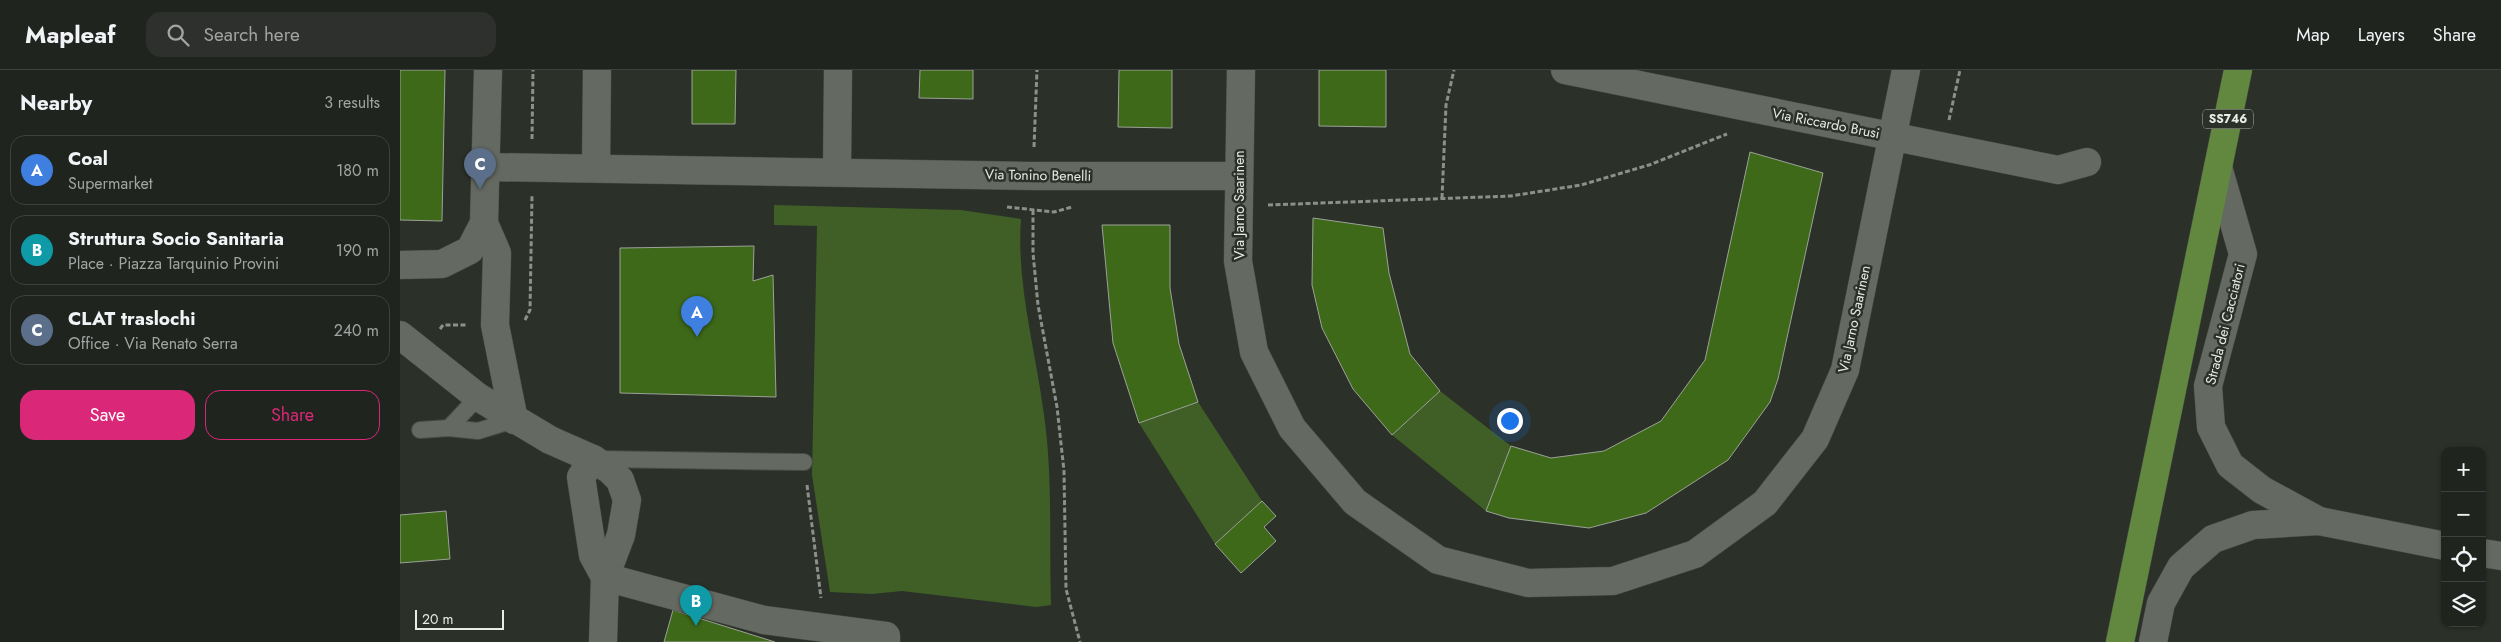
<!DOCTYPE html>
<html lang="en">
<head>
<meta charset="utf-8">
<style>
  :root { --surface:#20241f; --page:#2d302c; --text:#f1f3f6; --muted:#a2a4a4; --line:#3d413d; --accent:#db2777 }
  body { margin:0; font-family:Jost,sans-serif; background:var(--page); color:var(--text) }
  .controls { position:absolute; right:15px; bottom:15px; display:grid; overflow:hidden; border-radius:10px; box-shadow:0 1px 4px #0004 }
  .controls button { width:45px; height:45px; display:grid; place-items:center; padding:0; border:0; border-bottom:1px solid var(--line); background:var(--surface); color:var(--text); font:25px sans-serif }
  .scale { position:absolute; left:15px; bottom:12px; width:89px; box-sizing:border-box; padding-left:5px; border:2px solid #e8ebe6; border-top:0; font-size:14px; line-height:18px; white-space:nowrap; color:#e8ebe6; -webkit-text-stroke:4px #2b3029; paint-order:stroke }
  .you { position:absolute; left:1109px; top:350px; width:18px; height:18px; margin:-12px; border:4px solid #fff; border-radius:50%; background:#1a73e8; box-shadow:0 0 0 8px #1a73e833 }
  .badge { display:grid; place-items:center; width:32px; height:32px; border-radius:50%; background:var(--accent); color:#fff; font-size:16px; font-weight:700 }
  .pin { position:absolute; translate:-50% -41px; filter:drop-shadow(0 1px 2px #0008) }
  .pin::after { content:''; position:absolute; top:26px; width:18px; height:15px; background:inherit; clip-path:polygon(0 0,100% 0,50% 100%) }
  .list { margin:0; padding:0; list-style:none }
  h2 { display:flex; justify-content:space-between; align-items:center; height:65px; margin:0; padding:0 20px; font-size:21px }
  h2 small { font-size:16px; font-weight:400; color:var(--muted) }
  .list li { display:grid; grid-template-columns:32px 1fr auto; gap:15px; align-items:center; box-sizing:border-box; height:70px; margin:0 10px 10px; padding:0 10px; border:1px solid var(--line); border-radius:15px }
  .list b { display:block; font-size:19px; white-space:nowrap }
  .list p { margin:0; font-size:16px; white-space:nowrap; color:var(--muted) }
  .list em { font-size:16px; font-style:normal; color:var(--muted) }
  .actions { display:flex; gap:10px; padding:15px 20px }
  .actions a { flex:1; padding:11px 0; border:1px solid var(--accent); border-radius:15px; text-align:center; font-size:18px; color:var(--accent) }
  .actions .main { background:var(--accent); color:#fff }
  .icon { flex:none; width:28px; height:28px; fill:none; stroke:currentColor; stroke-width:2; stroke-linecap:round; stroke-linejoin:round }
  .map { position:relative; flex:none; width:2101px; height:572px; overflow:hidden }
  header { display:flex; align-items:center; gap:30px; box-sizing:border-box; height:70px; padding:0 25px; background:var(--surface); border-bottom:1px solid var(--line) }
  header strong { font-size:24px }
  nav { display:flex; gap:28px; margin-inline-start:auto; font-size:18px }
  .search { width:350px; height:45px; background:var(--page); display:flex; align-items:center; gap:12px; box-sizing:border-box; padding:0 18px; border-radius:15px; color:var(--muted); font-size:19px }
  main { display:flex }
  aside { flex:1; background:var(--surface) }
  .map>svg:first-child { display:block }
  .green { fill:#3f5f27 }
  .building { fill:#3e6919; stroke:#9ca299 }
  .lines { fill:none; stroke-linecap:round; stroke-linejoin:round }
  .lane-casing { stroke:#474b44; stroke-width:18 }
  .street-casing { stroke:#474b44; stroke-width:29 }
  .primary-casing { stroke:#474b44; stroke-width:29 }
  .path { stroke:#8c908a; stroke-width:3; stroke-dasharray:5 2.5; stroke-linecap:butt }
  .lane { stroke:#646961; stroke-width:16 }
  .street { stroke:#646961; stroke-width:28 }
  .primary { stroke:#628840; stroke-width:28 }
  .labels { text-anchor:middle; stroke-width:5; stroke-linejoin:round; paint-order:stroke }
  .shield { fill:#2b3029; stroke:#afb3ad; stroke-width:1 }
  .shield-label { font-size:12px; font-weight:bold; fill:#e8ebe6 }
  .street-label { font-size:14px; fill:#e8ebe6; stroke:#2b3029 }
</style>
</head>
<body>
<header>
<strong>Mapleaf</strong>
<div class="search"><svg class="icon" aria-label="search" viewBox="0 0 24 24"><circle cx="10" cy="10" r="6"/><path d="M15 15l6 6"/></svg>Search here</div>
<nav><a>Map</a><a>Layers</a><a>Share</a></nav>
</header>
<main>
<aside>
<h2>Nearby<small>3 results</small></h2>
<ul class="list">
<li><span class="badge" style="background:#3f7fe0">A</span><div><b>Coal</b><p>Supermarket</p></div><em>180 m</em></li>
<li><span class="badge" style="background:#0f9aa8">B</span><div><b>Struttura Socio Sanitaria</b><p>Place · Piazza Tarquinio Provini</p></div><em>190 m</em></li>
<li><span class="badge" style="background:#5c6f8a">C</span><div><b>CLAT traslochi</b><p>Office · Via Renato Serra</p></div><em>240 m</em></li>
</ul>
<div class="actions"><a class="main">Save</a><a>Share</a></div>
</aside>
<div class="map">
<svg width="2101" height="572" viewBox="0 0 2101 572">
  <rect width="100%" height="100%" fill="#2b3029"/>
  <g class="green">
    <path d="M374,135L561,140L621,149C616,214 636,281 644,345C653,408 649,471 651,535L636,537L502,521L472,524L430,522L412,405L417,156L374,155Z"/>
    <polygon points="1040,321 1111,376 1086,441 992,365"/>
    <polygon points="798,332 862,431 815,474 739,353"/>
  </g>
  <g class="building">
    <polygon points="0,0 45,0 42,151 0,150"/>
    <polygon points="292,0 336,0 335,54 292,54"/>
    <polygon points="520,0 573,0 573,29 519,28"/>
    <polygon points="719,0 772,0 772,58 718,57"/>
    <polygon points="919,0 986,0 986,57 919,56"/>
    <polygon points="1350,82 1423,103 1378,309 1370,332 1328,390 1246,443 1189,458 1109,448 1086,441 1111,376 1151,388 1204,381 1261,351 1305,290"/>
    <polygon points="913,148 983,158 989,203 1010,284 1040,321 992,365 953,319 922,258 912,215"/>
    <polygon points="702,155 770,155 770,218 779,274 798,332 739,353 713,273"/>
    <polygon points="354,176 353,211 373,205 376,327 220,323 220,178"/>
    <polygon points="862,431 876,446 864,457 876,471 841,503 815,474"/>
    <polygon points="46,441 50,489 0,493 0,445"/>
    <polygon points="273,540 375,572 264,572"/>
  </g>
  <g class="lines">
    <g class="lane-casing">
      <g id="lane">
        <polyline points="49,358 78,327"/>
        <polyline points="20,360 49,358 78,361 114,350"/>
        <polyline points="196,389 404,392"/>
      </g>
    </g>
    <g class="street-casing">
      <g id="street">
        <polyline points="841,0 838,191 854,282 892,358 955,432 1038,490 1128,513 1213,511 1295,484 1365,433 1415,369 1445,300 1506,0"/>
        <polyline points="1165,0 1658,100 1687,92"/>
        <polyline points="86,97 633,106 839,106"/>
        <polyline points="1818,97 1843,184 1808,316 1811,357 1830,395 1862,420 1919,451"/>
        <polyline points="196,98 197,0"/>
        <polyline points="437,101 438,0"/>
        <polyline points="84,153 97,183 95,255 114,350"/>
        <polyline points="0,195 42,194 70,180 84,153 88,0"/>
        <polyline points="0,265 78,327 150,370 193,389 210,400 220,410 227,430 221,465 205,507 203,572"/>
        <polyline points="193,389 181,407 193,485 205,507"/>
        <polyline points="2082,483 2101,486"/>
        <polyline points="205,507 364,550 486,566 486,572"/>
        <polyline points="1753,572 1761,533 1781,497 1813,469 1853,455 1919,451 2045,476"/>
      </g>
    </g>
    <g class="primary-casing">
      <polyline id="primary" points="1720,572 1838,0"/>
    </g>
    <g class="path">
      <polyline points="1549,50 1560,0"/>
      <polyline points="132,69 133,0"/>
      <polyline points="634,77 637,0"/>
      <polyline points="1042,128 1046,35 1054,0"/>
      <polyline points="868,135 1111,126 1181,115 1249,95 1327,64"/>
      <polyline points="607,137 654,142 672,137"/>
      <polyline points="633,140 633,183 638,235 657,337 664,401 666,519 680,572"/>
      <polyline points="125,250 130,240 132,126"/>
      <polyline points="40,259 43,255 67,255"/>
      <polyline points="407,415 421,528"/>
    </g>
    <use href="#lane" class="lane"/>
    <use href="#street" class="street"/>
    <use href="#primary" class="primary"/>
  </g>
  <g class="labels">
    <rect class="shield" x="1803" y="39.5" width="50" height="19" rx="4"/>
    <g class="shield-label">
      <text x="1828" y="53">SS746</text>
    </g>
    <g class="street-label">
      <text transform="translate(1426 53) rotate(11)" y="5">Via Riccardo Brusi</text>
      <text transform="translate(638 105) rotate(1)" y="5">Via Tonino Benelli</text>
      <text transform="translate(839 135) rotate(-90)" y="5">Via Jarno Saarinen</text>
      <text transform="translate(1454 249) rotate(-78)" y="5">Via Jarno Saarinen</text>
      <text transform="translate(1825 254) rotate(-76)" y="5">Strada dei Cacciatori</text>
    </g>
  </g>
</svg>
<div class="controls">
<button>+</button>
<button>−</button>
<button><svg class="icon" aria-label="locate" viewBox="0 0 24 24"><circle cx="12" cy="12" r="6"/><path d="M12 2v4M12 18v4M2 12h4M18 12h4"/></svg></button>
<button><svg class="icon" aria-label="layers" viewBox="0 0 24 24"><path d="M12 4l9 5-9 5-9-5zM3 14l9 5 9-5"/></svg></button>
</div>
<div class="scale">20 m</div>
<div class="you"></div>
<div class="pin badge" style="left:297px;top:267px;background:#3f7fe0">A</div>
<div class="pin badge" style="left:296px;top:556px;background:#0f9aa8">B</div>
<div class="pin badge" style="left:80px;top:119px;background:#5c6f8a">C</div>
</div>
</main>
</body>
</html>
